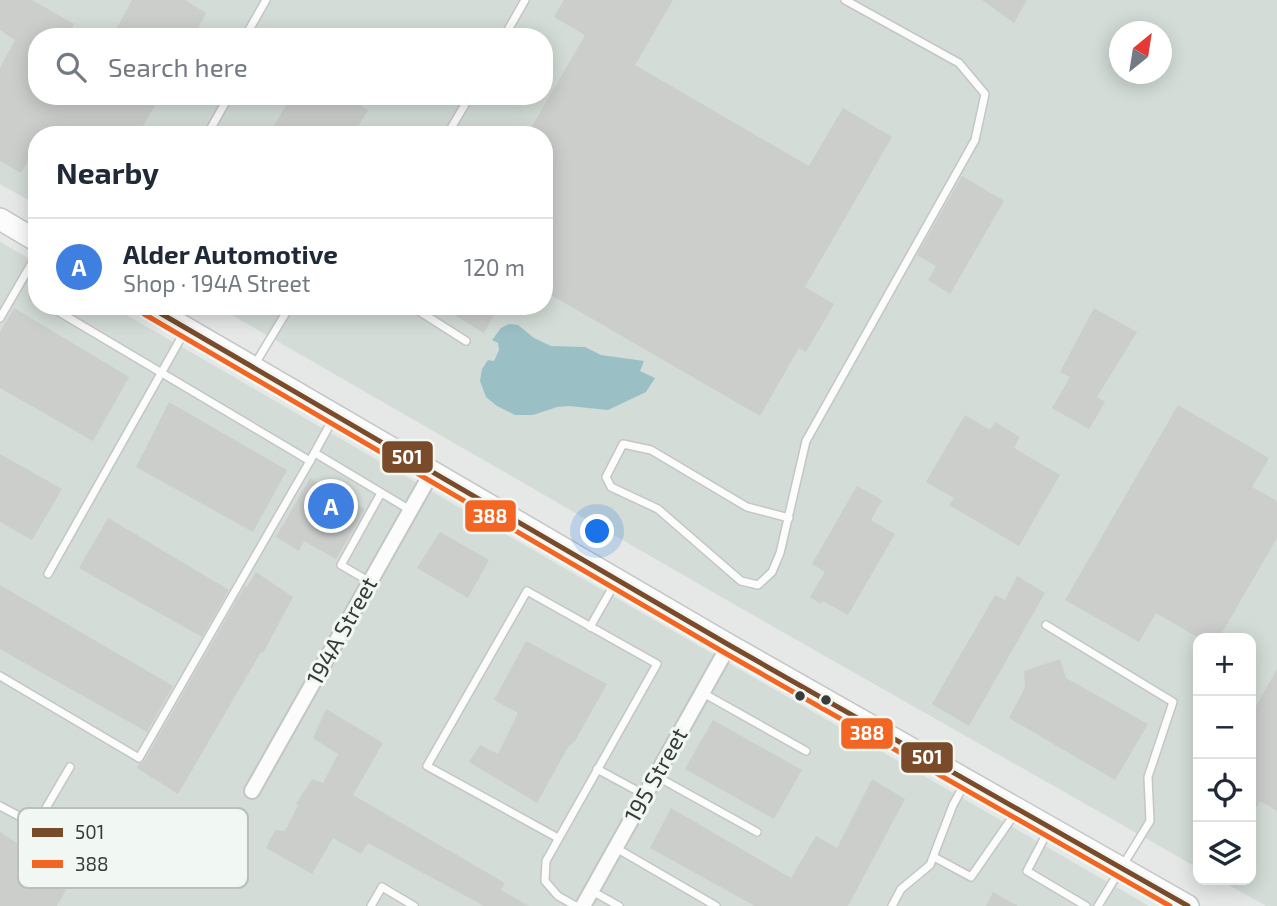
<!DOCTYPE html>
<html lang="en">
<head>
<meta charset="utf-8">
<style>
  :root { --surface:#fff; --page:#f6f6f7; --text:#1f2937; --muted:#747a83; --line:#e0e1e3; --accent:#7c3aed }
  body { margin:0; font-family:"Exo 2",sans-serif; background:var(--page); color:var(--text) }
  .controls { position:absolute; right:21px; bottom:21px; display:grid; overflow:hidden; border-radius:14px; box-shadow:0 4px 18px #0003 }
  .controls button { width:63px; height:63px; display:grid; place-items:center; padding:0; border:0; border-bottom:2px solid var(--line); background:var(--surface); color:var(--text); font:35px sans-serif }
  .compass { position:absolute; left:1109px; top:21px; width:63px; height:63px; border-radius:50%; background:var(--surface); box-shadow:0 4px 18px #0003; rotate:30deg }
  .you { position:absolute; left:598px; top:532px; width:24px; height:24px; margin:-18px; border:5px solid #fff; border-radius:50%; background:#1a73e8; box-shadow:0 0 0 10px #1a73e833 }
  .badge { display:grid; place-items:center; width:46px; height:46px; border-radius:50%; background:var(--accent); color:#fff; font-size:23px; font-weight:700 }
  .pin { position:absolute; translate:-50% -50%; border:4px solid #fff; box-shadow:0 2px 7px #0006 }
  .list { margin:0; padding:0; list-style:none }
  h2 { display:flex; justify-content:space-between; align-items:center; height:91px; margin:0; padding:0 28px; font-size:30px }
  h2 small { font-size:23px; font-weight:400; color:var(--muted) }
  .list li { display:grid; grid-template-columns:46px 1fr auto; gap:21px; align-items:center; box-sizing:border-box; height:98px; padding:0 28px; border-top:2px solid var(--line) }
  .list b { display:block; font-size:26px; white-space:nowrap }
  .list p { margin:0; font-size:23px; white-space:nowrap; color:var(--muted) }
  .list em { font-size:23px; font-style:normal; color:var(--muted) }
  .icon { flex:none; width:38px; height:38px; fill:none; stroke:currentColor; stroke-width:2; stroke-linecap:round; stroke-linejoin:round }
  .map { position:relative; flex:none; width:1277px; height:906px; overflow:hidden }
  .search { position:absolute; background:var(--surface); box-shadow:0 4px 18px #0003; left:28px; top:28px; width:525px; height:77px; display:flex; align-items:center; gap:18px; box-sizing:border-box; padding:0 24px; border-radius:28px; color:var(--muted); font-size:26px }
  .panel { position:absolute; background:var(--surface); box-shadow:0 4px 18px #0003; left:28px; top:126px; width:525px; height:189px; border-radius:28px }
  .map>svg:first-child { display:block }
  .built { fill:#d3dcd6; fill-rule:evenodd }
  .water { fill:#9ac0c6 }
  .building { fill:#cccecc }
  .lines { fill:none; stroke-linecap:round; stroke-linejoin:round }
  .lane-casing { stroke:#c4c6c5; stroke-width:10 }
  .street-casing { stroke:#c4c6c5; stroke-width:18 }
  .secondary-casing { stroke:#c4c6c5; stroke-width:24 }
  .lane { stroke:#fbfcfb; stroke-width:7 }
  .street { stroke:#fbfcfb; stroke-width:14 }
  .secondary { stroke:#fbfcfb; stroke-width:21 }
  .bus-1-casing { stroke:#f1f7f3; stroke-width:10 }
  .bus-2-casing { stroke:#f1f7f3; stroke-width:10 }
  .bus-1 { stroke:#7a4b2a; stroke-width:5 }
  .bus-2 { stroke:#f26522; stroke-width:5 }
  .bus-dot { fill:#393b39; stroke:#f1f7f3; stroke-width:2.5 }
  .labels { text-anchor:middle; stroke-width:6; stroke-linejoin:round; paint-order:stroke }
  .street-label { font-size:23px; fill:#393b39; stroke:#f1f7f3 }
  .key { fill:#f1f7f3; stroke:#babfbb; stroke-width:2 }
  .key-label { font-size:19px; fill:#393b39 }
  .line-badge { stroke:#f1f7f3; stroke-width:2.5 }
  .badge-label { font-size:19px; text-anchor:middle; font-weight:bold; fill:#fff }
</style>
</head>
<body>
<div class="map">
<svg width="1277" height="906" viewBox="0 0 1277 906">
  <rect width="100%" height="100%" fill="#e5e8e6"/>
  <g class="built">
    <path d="M0,0H1277V906H1266L1220,880H1251V638H1198V868L758,618L216,306H544V135H37V205L0,184ZM1120,32H1162V74H1120ZM37,37H544V96H37Z"/>
    <polygon points="0,242 37,263 37,306 111,306 1149,906 0,906"/>
  </g>
  <polygon class="water" points="509,324 518,325 534,338 551,346 585,347 601,355 644,361 640,371 655,378 646,392 608,410 569,406 557,407 533,415 515,415 497,406 486,397 480,381 482,369 488,360 494,361 499,350 498,343 492,340 501,328"/>
  <g class="building">
    <polygon points="0,0 32,0 74,24 67,37 37,37 37,96 160,96 138,135 37,135 37,144 21,173 0,161 0,68 15,40 0,30"/>
    <polygon points="132,0 185,0 206,13 193,37 112,37"/>
    <polygon points="564,0 673,0 635,65 809,166 843,108 892,137 805,287 834,304 806,352 799,348 760,416 544,291 544,135 527,135 585,35 554,17"/>
    <polygon points="982,0 1027,0 1014,23"/>
    <polygon points="292,96 344,96 368,110 353,135 268,135"/>
    <polygon points="962,176 1004,201 950,294 928,280 936,266 917,255"/>
    <polygon points="439,306 499,306 484,333"/>
    <polygon points="14,308 129,377 93,441 0,388 0,332"/>
    <polygon points="1094,308 1137,332 1097,397 1105,402 1089,429 1052,408 1070,377 1060,372"/>
    <polygon points="169,402 287,470 253,532 136,467"/>
    <polygon points="1178,405 1269,458 1252,487 1277,501 1277,538 1219,638 1199,638 1156,613 1139,642 1065,600"/>
    <polygon points="965,415 990,430 995,422 1020,437 1014,448 1060,475 1019,546 949,505 954,498 926,482"/>
    <polygon points="0,454 62,489 32,540 0,522"/>
    <polygon points="310,478 365,509 336,559 304,541 299,551 276,537"/>
    <polygon points="857,486 882,500 871,520 895,534 848,615 823,601 821,604 810,597 825,572 812,564"/>
    <polygon points="108,518 229,590 202,637 79,568"/>
    <polygon points="440,532 489,560 468,598 417,568"/>
    <polygon points="256,572 293,597 263,653 261,652 178,794 137,768 139,764 144,761 245,586 247,587"/>
    <polygon points="1017,576 1045,593 969,726 932,704 995,595 1005,600"/>
    <polygon points="0,585 173,686 147,732 0,649"/>
    <polygon points="526,641 607,684 575,741 568,747 537,803 469,762 480,745 498,754 518,713 494,700"/>
    <polygon points="1060,659 1066,678 1148,724 1115,780 1009,718 1025,687 1024,671"/>
    <polygon points="1277,669 1277,811 1260,801 1251,817 1251,715"/>
    <polygon points="326,709 383,743 353,795 505,883 501,890 529,906 484,906 368,843 361,854 333,838 312,874 266,848 275,830 285,831 298,805 296,804 312,779 323,783 338,754 313,738"/>
    <polygon points="713,720 802,770 774,819 685,769"/>
    <polygon points="872,779 905,799 848,906 755,906 650,848 671,808 791,878 816,836 837,848"/>
    <polygon points="0,832 72,879 57,906 0,906"/>
    <polygon points="993,892 1018,906 986,906"/>
  </g>
  <g class="lines">
    <g class="lane-casing">
      <g id="lane">
        <polyline points="245,37 266,0"/>
        <polyline points="504,37 525,0"/>
        <polyline points="207,135 229,96"/>
        <polyline points="447,135 470,96"/>
        <polyline points="34,297 37,299"/>
        <polyline points="49,306 310,461 334,417"/>
        <polyline points="411,306 466,341"/>
        <polyline points="0,318 37,254"/>
        <polyline points="255,364 290,306"/>
        <polyline points="315,453 410,510"/>
        <polyline points="789,518 747,507 651,450 623,444 606,477 611,487 658,509 741,581 758,585 772,572 780,553 806,441 975,140 985,94 959,63 845,0"/>
        <polyline points="48,574 186,329"/>
        <polyline points="370,582 341,565 381,493"/>
        <polyline points="1046,625 1173,702 1148,777 1150,821 1098,906"/>
        <polyline points="590,627 615,583"/>
        <polyline points="0,676 139,758 310,461"/>
        <polyline points="703,693 806,751"/>
        <polyline points="597,769 645,795"/>
        <polyline points="656,776 757,832"/>
        <polyline points="0,806 36,825 70,767"/>
        <polyline points="1049,829 1027,871 1086,906"/>
        <polyline points="558,838 427,766 527,591 657,664 546,861 545,881 558,896 576,906"/>
        <polyline points="616,848 716,906"/>
        <polyline points="934,857 971,877 1016,812"/>
        <polyline points="592,891 619,906"/>
        <polyline points="371,906 382,887 414,906"/>
        <polyline points="892,906 901,889 930,865 953,805 966,781"/>
      </g>
    </g>
    <g class="street-casing">
      <g id="street">
        <polyline points="252,791 432,472"/>
        <polyline points="583,906 729,645"/>
      </g>
    </g>
    <g class="secondary-casing">
      <g id="secondary">
        <polyline points="0,219 37,241"/>
        <polyline points="148,306 729,645 1188,906"/>
      </g>
    </g>
    <use href="#lane" class="lane"/>
    <use href="#street" class="street"/>
    <use href="#secondary" class="secondary"/>
    <g class="bus-1-casing">
      <polyline id="bus-1" points="148,306 729,645 1188,906"/>
    </g>
    <g class="bus-2-casing">
      <polyline id="bus-2" points="144,314 725,653 1170,906"/>
    </g>
    <use href="#bus-1" class="bus-1"/>
    <use href="#bus-2" class="bus-2"/>
  </g>
  <g class="bus-dot">
    <circle cx="800" cy="696" r="6"/>
    <circle cx="826" cy="700" r="6"/>
  </g>
  <g class="labels">
    <g class="street-label">
      <text transform="translate(342 631) rotate(-61)" y="8">194A Street</text>
      <text transform="translate(656 775) rotate(-61)" y="8">195 Street</text>
    </g>
  </g>
  <rect x="18" y="808" width="230" height="80" rx="10" class="key"/>
  <rect x="32" y="828" width="31" height="9" fill="#7a4b2a"/>
  <rect x="32" y="860" width="31" height="8" fill="#f26522"/>
  <g class="key-label">
    <text x="75" y="839">501</text>
    <text x="75" y="871">388</text>
  </g>
  <g class="line-badge">
    <rect x="381" y="440" width="53" height="34" rx="7" fill="#7a4b2a"/>
    <rect x="464" y="499" width="53" height="34" rx="7" fill="#f26522"/>
    <rect x="840" y="717" width="54" height="33" rx="7" fill="#f26522"/>
    <rect x="900" y="741" width="54" height="33" rx="7" fill="#7a4b2a"/>
  </g>
  <g class="badge-label">
    <text x="407" y="464">501</text>
    <text x="490" y="523">388</text>
    <text x="867" y="740">388</text>
    <text x="927" y="764">501</text>
  </g>
</svg>
<div class="controls">
<button>+</button>
<button>−</button>
<button><svg class="icon" aria-label="locate" viewBox="0 0 24 24"><circle cx="12" cy="12" r="6"/><path d="M12 2v4M12 18v4M2 12h4M18 12h4"/></svg></button>
<button><svg class="icon" aria-label="layers" viewBox="0 0 24 24"><path d="M12 4l9 5-9 5-9-5zM3 14l9 5 9-5"/></svg></button>
</div>
<svg class="compass" viewBox="-18 -18 36 36"><path d="M0-13l5 13h-10z" fill="#e53935"/><path d="M0 13l5-13h-10z" fill="#747a83"/></svg>
<div class="you"></div>
<div class="pin badge" style="left:331px;top:506px;background:#3f7fe0">A</div>
<div class="search"><svg class="icon" aria-label="search" viewBox="0 0 24 24"><circle cx="10" cy="10" r="6"/><path d="M15 15l6 6"/></svg>Search here</div>
<section class="panel">
<h2>Nearby<small></small></h2>
<ul class="list">
<li><span class="badge" style="background:#3f7fe0">A</span><div><b>Alder Automotive</b><p>Shop · 194A Street</p></div><em>120 m</em></li>
</ul>
</section>
</div>
</body>
</html>
